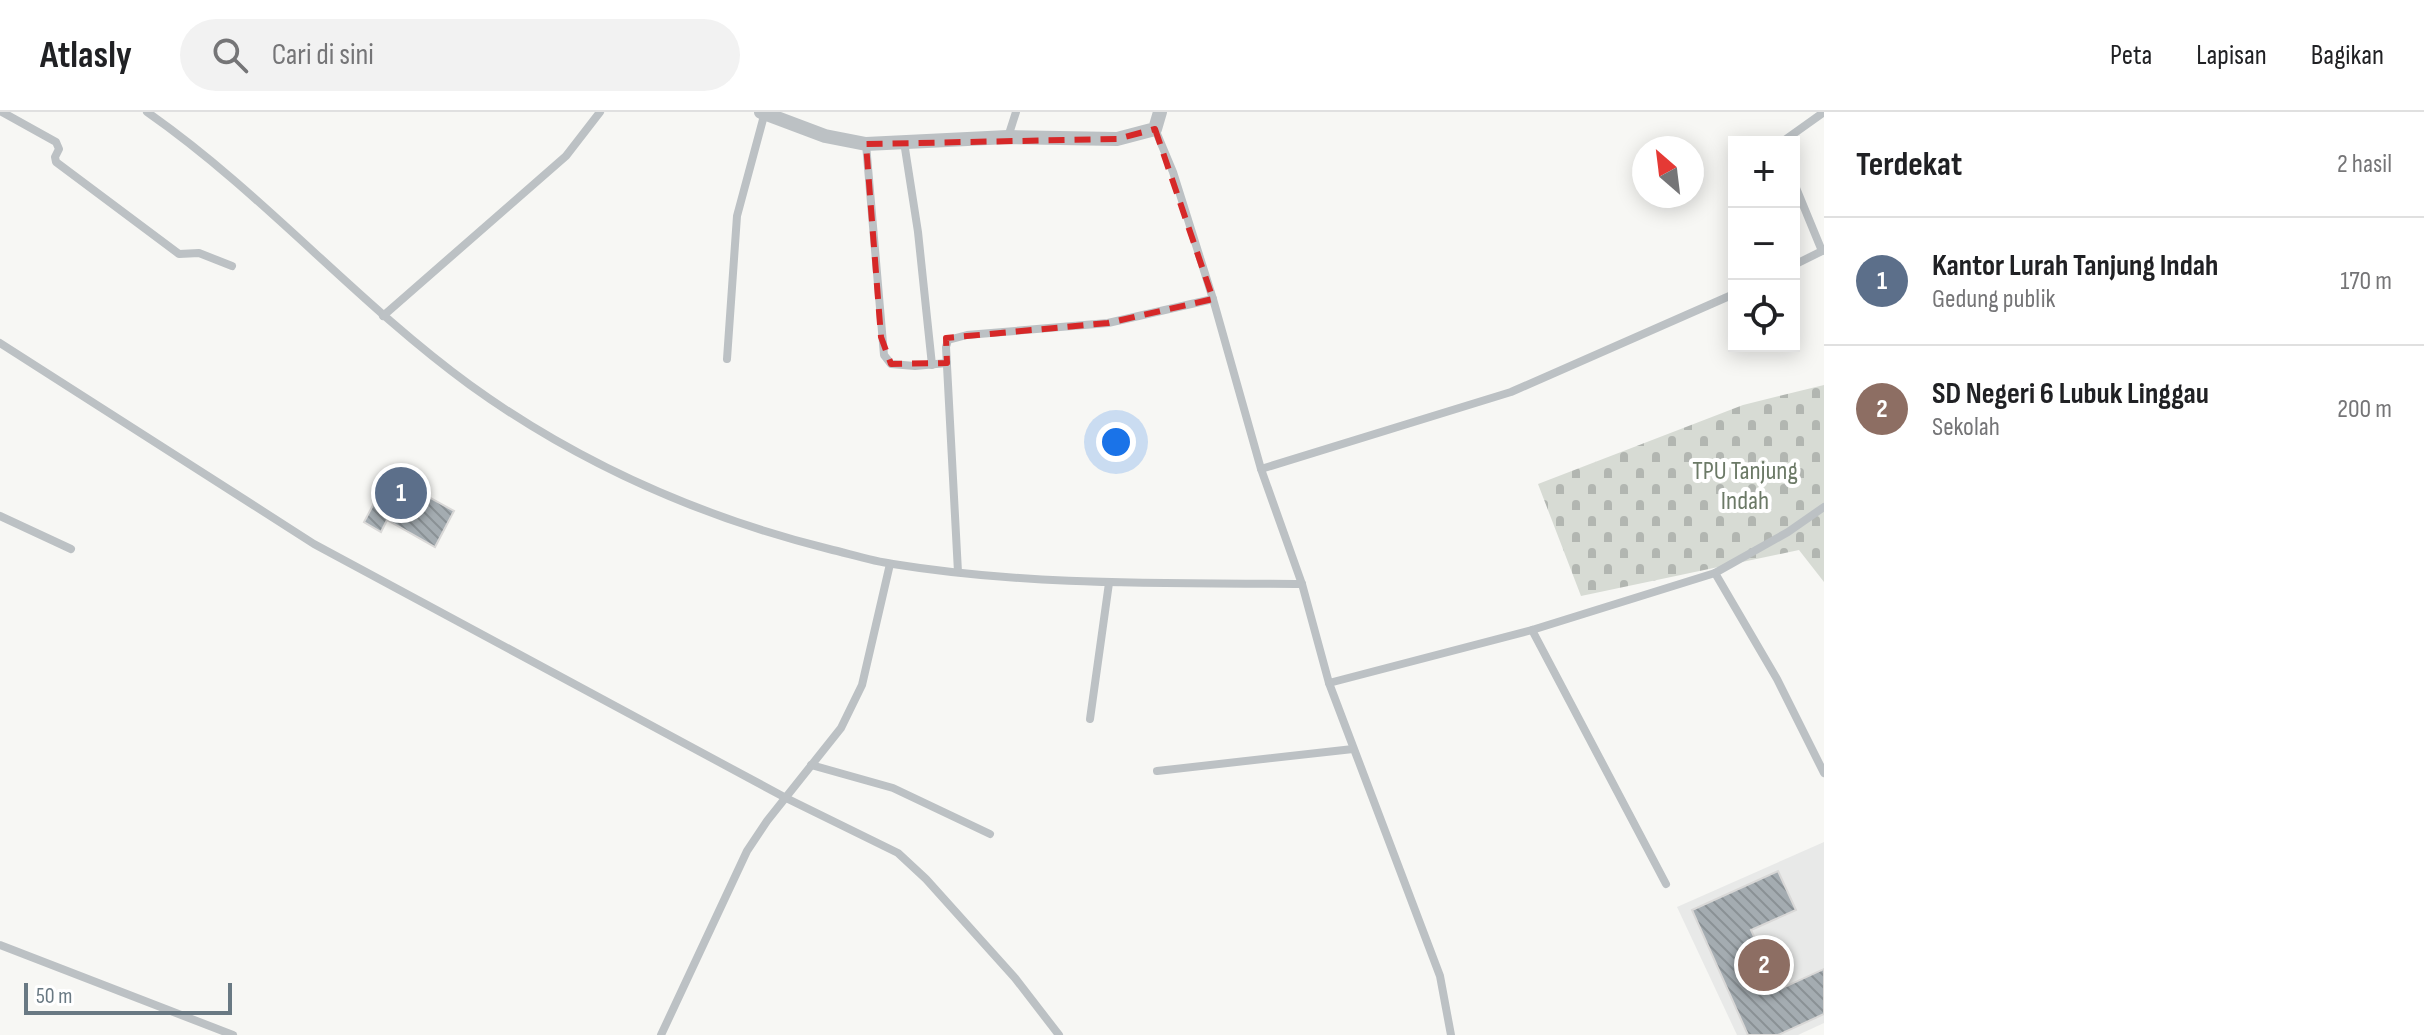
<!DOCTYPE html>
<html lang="id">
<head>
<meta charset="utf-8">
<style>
  :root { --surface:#fff; --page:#f2f2f2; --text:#202124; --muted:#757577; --line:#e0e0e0; --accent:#d35138 }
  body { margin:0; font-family:"Sofia Sans Condensed",sans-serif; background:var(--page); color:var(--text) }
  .controls { position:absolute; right:24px; top:24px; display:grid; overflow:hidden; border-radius:0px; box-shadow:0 4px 20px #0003 }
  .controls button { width:72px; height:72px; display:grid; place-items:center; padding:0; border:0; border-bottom:2px solid var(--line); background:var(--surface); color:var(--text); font:40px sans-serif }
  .compass { position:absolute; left:1632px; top:24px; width:72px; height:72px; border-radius:50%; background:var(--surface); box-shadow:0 4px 20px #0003; rotate:332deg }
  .scale { position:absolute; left:24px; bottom:20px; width:208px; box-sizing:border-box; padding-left:8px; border:4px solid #697983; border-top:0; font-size:22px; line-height:28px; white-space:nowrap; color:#697983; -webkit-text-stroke:6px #fff; paint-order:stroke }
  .you { position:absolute; left:1116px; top:330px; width:28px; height:28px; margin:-20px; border:6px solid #fff; border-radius:50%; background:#1a73e8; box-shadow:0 0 0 12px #1a73e833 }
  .badge { display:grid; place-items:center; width:52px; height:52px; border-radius:50%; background:var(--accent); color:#fff; font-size:26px; font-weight:700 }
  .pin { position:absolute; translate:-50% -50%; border:4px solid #fff; box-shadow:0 2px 8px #0006 }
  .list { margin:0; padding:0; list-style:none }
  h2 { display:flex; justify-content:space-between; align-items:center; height:104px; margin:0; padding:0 32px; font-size:34px }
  h2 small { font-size:26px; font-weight:400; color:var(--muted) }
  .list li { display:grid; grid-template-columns:52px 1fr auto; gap:24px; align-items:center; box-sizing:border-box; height:128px; padding:0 32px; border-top:2px solid var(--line) }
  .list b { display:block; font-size:30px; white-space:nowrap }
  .list p { margin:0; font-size:26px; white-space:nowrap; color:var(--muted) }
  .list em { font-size:26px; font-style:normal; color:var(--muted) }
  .icon { flex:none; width:44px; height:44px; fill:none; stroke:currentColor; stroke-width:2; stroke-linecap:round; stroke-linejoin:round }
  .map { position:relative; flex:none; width:1824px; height:923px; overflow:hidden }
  header { display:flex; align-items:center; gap:48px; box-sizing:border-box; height:112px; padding:0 40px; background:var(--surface); border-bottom:2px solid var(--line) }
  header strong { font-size:38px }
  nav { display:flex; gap:44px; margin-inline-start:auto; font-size:28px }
  .search { width:560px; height:72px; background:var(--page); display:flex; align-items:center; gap:20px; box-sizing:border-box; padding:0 28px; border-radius:44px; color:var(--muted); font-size:30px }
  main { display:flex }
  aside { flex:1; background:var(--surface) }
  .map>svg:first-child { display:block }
  .built { fill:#e8e9e8 }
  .cemetery { fill:url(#cemetery-stones) }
  .building { fill:url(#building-back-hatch); stroke:#d9d8d7; stroke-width:2 }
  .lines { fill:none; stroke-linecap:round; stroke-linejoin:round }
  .minor { stroke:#bcc1c4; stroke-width:8 }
  .tertiary { stroke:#bcc1c4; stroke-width:14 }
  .marked { fill:none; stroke:#d62828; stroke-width:6; stroke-dasharray:16 10; stroke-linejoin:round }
  .labels { text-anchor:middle; stroke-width:8; stroke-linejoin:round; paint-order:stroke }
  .park-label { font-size:26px; fill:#6c7a67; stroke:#fff }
</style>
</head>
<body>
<header>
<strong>Atlasly</strong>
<div class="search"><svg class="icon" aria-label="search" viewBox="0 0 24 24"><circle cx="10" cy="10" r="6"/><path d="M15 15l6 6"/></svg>Cari di sini</div>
<nav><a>Peta</a><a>Lapisan</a><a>Bagikan</a></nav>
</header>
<main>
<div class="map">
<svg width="1824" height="923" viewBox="0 0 1824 923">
  <defs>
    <pattern id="cemetery-stones" width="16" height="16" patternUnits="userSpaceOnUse" patternTransform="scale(2)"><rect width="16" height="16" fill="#d7dbd4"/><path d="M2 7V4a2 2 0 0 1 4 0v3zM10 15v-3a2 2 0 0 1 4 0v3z" fill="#b2b6b1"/></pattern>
    <pattern id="building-back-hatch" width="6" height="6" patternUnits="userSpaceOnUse" patternTransform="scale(2)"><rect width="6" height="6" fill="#a4acb1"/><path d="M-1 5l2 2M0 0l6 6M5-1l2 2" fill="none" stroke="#8a9195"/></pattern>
  </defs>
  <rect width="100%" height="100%" fill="#f7f7f4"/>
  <polygon class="built" points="1824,730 1824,911 1798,923 1737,923 1677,795"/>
  <polygon class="cemetery" points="1824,273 1824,470 1799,438 1581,484 1538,372 1743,293"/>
  <g class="building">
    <polygon points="389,363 454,399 435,435 387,408 381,420 364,410"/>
    <polygon points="1778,759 1796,798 1751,818 1778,878 1824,857 1824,902 1778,923 1748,923 1692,798"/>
  </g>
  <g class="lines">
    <g class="minor">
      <polyline points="2,0 56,30 59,37 55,45 56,50 179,142 199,141 232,154"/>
      <path d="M147,0C263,81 356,190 470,273C578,351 701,405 829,437C850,442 871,449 893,452C1028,474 1166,471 1302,472"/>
      <polyline points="1155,17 1173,60 1213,187 1261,357 1302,472 1329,571 1440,864 1451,923"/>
      <polyline points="1008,25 1016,0"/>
      <polyline points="904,30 918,120 932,253"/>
      <polyline points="1782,30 1824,0"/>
      <polyline points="866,32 884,243 891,252 915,254 947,251"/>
      <polyline points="1794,71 1822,139"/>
      <polyline points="1794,153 1824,138"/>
      <polyline points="383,204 566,44 600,0"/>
      <polyline points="0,231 314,432 786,686 898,741 926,767 1015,866 1059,923"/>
      <polyline points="727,247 737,104 765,0"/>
      <polyline points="1261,357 1511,280 1734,182"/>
      <polyline points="0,404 71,437"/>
      <polyline points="958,460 946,235 948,228 967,223 1108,211 1213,187"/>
      <polyline points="1715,461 1777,567 1824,661"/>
      <polyline points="1532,518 1666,772"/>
      <polyline points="1329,571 1532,518 1715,461 1788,420 1824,395"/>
      <polyline points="1090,607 1109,471"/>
      <polyline points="811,653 893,676 990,722"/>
      <polyline points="1157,659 1353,637"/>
      <polyline points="0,833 233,923"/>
      <polyline points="661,923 747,739 767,709 841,616 862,573 890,452"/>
    </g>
    <polyline class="tertiary" points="761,0 825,24 866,32 1008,25 1117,27 1155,17 1160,0"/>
  </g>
  <path class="marked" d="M1155,17L1213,187L1108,211L946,226L947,251L891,252L881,225L866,32L1117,27Z"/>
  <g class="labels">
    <g class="park-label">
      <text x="1745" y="367">TPU Tanjung<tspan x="1745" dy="30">Indah</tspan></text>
    </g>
  </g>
</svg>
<div class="controls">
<button>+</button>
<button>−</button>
<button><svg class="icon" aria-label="locate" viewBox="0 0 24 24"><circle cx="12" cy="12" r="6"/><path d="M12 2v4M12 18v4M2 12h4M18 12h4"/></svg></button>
</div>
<svg class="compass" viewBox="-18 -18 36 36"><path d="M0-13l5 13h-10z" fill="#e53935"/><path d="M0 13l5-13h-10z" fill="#757577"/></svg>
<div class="scale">50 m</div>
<div class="you"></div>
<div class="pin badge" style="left:401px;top:381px;background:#5c6f8a">1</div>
<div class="pin badge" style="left:1764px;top:853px;background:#8d6e63">2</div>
</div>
<aside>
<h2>Terdekat<small>2 hasil</small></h2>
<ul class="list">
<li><span class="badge" style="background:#5c6f8a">1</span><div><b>Kantor Lurah Tanjung Indah</b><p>Gedung publik</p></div><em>170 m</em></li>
<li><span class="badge" style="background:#8d6e63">2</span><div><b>SD Negeri 6 Lubuk Linggau</b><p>Sekolah</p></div><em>200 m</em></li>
</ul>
</aside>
</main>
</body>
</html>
